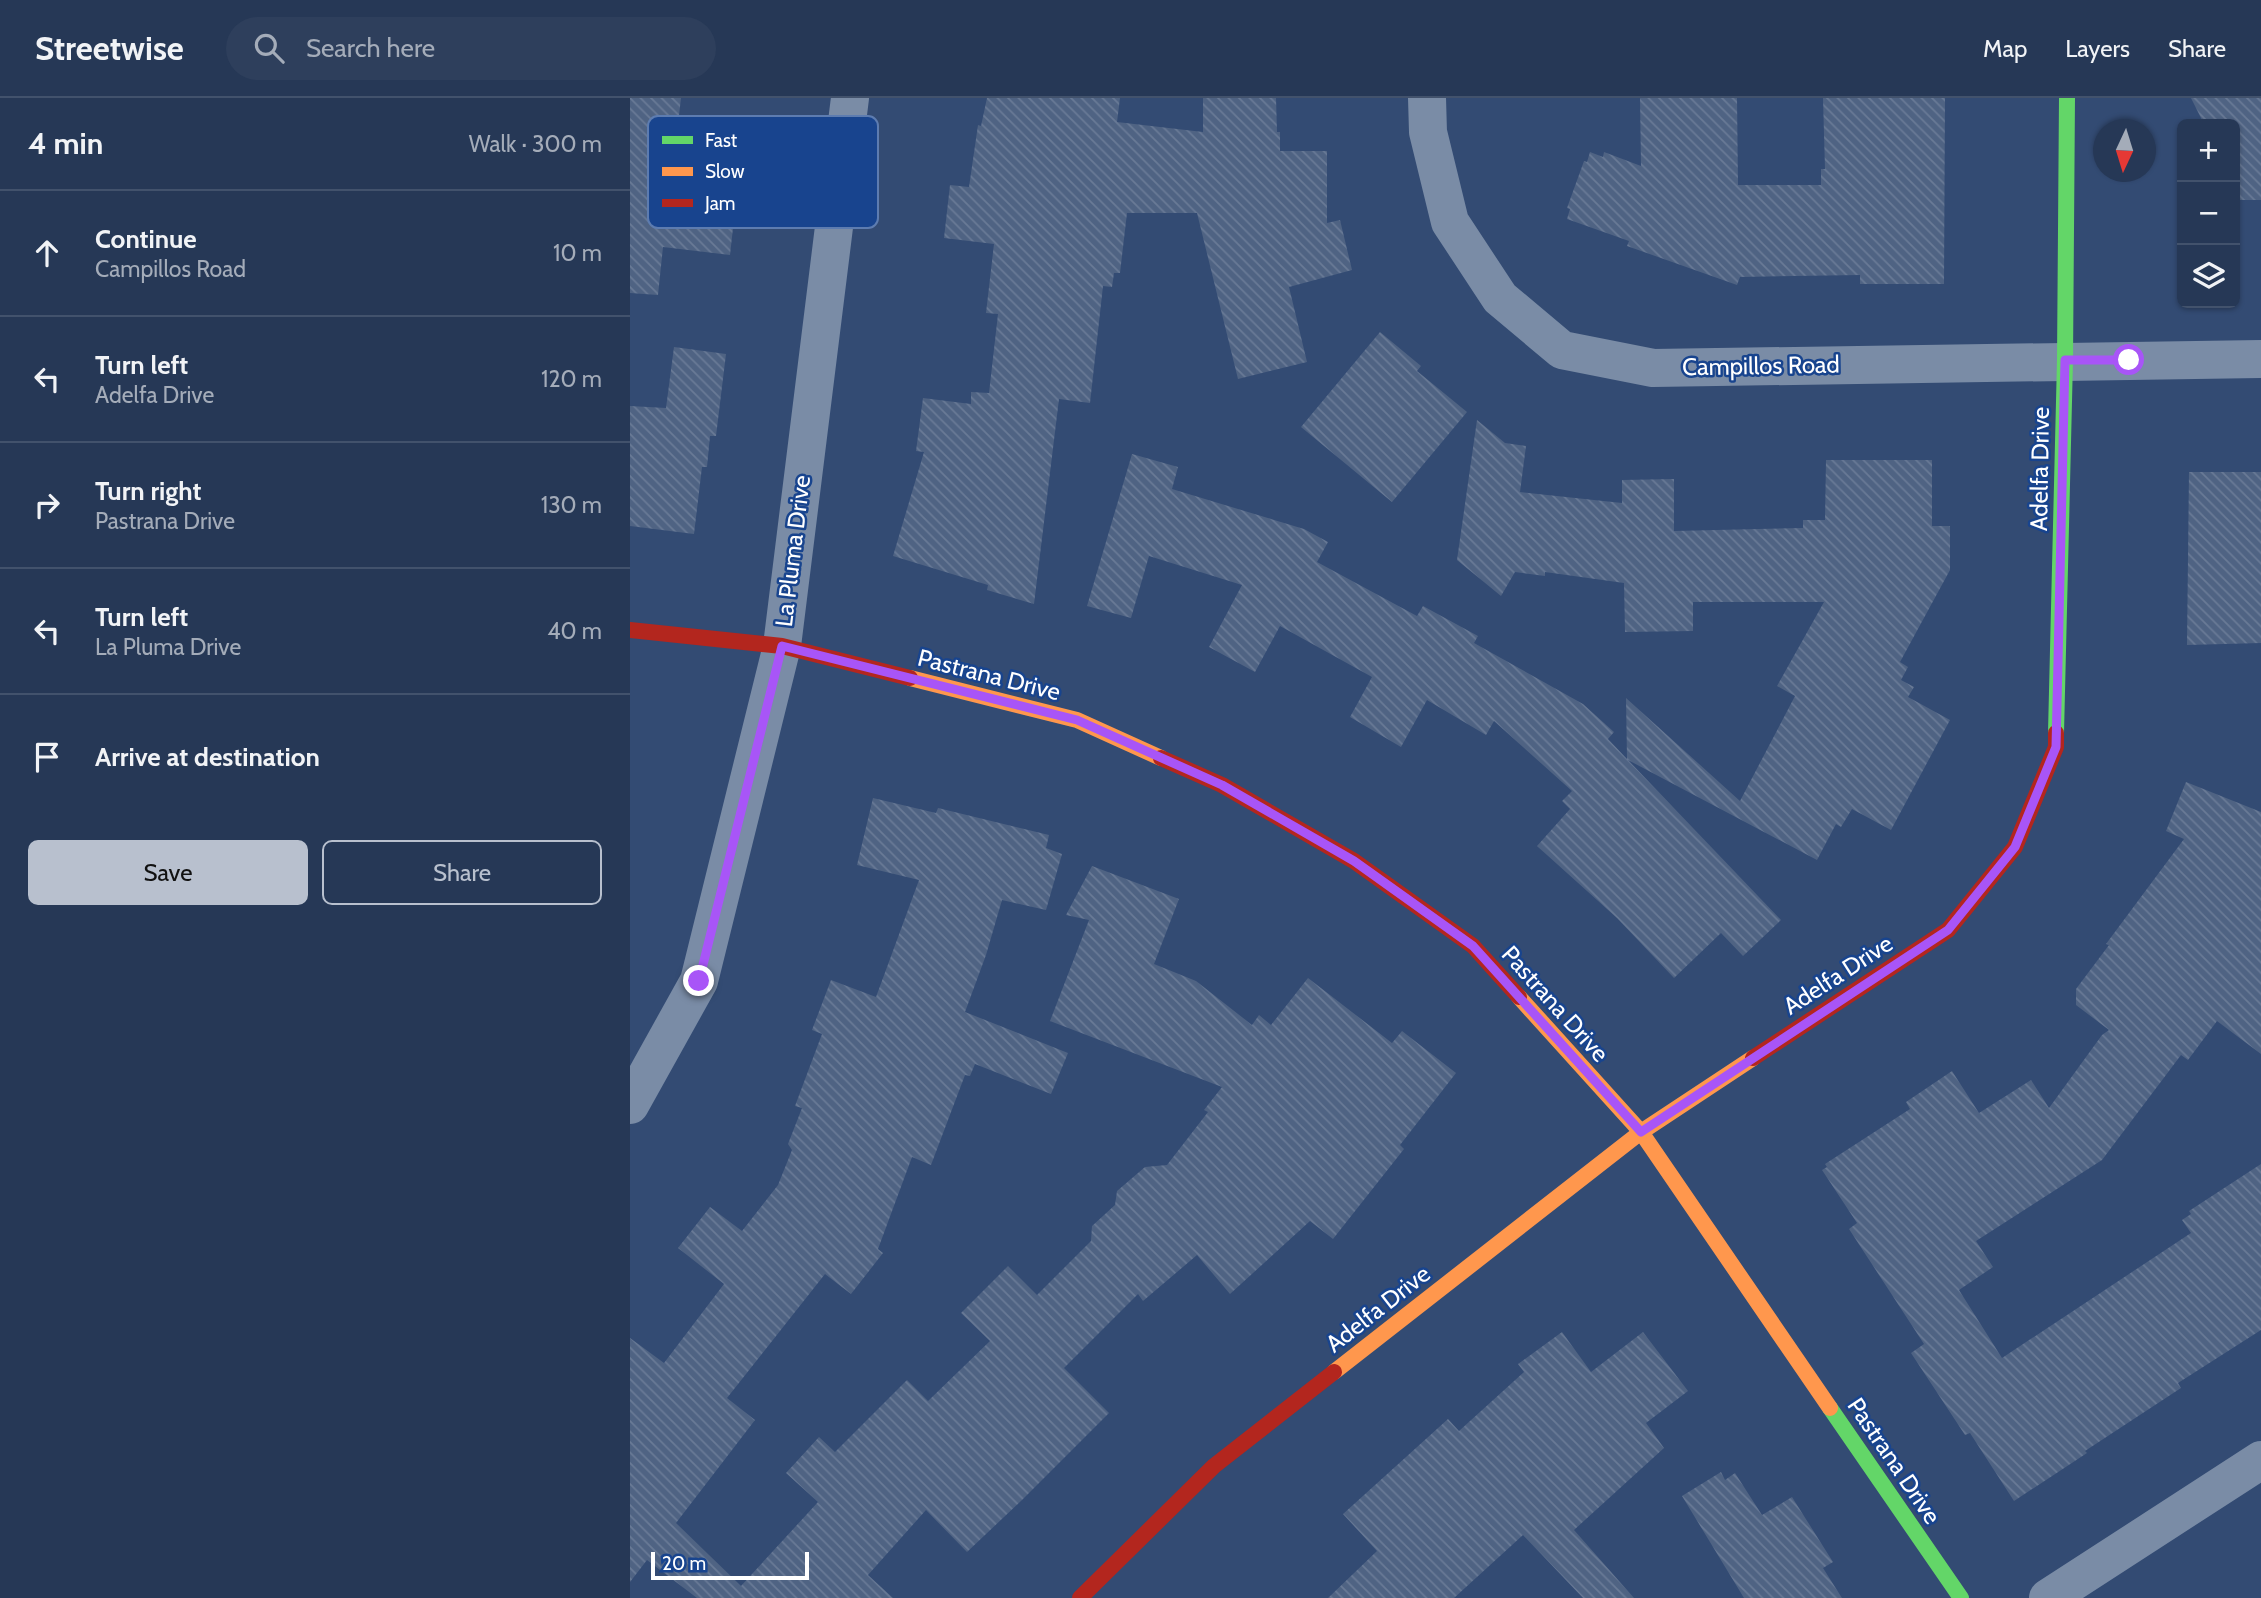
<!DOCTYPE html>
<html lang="en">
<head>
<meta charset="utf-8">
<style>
  :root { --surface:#263856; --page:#2e3f5c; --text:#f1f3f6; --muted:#a4acb9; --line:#42526c; --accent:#b8c0ce }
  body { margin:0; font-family:Cabin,sans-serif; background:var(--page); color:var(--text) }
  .controls { position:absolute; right:21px; top:21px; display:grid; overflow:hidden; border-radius:10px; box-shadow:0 2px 5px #0004 }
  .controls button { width:63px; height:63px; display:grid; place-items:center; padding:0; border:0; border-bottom:2px solid var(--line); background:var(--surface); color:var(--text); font:35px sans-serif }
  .compass { position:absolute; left:1463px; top:21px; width:63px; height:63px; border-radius:50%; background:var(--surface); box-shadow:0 2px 5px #0004; rotate:184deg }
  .scale { position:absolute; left:21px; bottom:18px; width:158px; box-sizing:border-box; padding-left:7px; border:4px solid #fff; border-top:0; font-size:19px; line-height:24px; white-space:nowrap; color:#fff; -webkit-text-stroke:5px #18448e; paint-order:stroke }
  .stop { position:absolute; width:21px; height:21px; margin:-16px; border:5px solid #a855f7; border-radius:50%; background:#fff }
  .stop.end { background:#a855f7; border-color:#fff; box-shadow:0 2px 7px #0008 }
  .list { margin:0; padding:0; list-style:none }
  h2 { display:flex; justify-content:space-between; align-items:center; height:91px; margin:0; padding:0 28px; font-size:30px }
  h2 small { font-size:23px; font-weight:400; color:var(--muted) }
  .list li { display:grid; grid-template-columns:46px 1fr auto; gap:21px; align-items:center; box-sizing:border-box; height:126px; padding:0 28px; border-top:2px solid var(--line) }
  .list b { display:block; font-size:26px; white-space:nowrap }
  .list p { margin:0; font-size:23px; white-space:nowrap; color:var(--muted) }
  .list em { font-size:23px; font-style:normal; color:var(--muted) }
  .actions { display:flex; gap:14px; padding:21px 28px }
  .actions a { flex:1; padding:16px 0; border:2px solid var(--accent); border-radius:10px; text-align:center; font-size:24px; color:var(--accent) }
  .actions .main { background:var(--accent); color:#111 }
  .icon { flex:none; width:38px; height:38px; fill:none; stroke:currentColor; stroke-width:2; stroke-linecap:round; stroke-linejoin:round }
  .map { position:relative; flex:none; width:1631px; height:1500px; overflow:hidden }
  header { display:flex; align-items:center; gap:42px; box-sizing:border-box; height:98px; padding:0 35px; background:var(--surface); border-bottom:2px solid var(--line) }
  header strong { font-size:33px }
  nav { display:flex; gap:38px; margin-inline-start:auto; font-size:24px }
  .search { width:490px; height:63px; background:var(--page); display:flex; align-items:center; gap:18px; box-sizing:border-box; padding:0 24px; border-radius:38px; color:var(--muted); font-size:26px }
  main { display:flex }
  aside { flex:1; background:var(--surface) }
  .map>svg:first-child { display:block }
  .building { fill:url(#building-back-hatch) }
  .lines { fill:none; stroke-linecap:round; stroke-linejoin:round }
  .street { stroke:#7a8ca6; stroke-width:38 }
  .fast { stroke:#63d668; stroke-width:16 }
  .slow { stroke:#ff974d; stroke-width:16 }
  .jam { stroke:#b3261e; stroke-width:16 }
  .route { stroke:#a855f7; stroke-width:9 }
  .labels { text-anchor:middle; stroke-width:5; stroke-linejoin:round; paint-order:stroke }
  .street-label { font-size:24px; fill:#fff; stroke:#18448e }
  .key { fill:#18448e; stroke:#5d7cb0; stroke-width:2 }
  .key-label { font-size:19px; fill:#fff }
</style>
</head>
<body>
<header>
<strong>Streetwise</strong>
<div class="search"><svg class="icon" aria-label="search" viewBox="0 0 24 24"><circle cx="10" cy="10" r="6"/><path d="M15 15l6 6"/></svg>Search here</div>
<nav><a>Map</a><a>Layers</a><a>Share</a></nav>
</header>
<main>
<aside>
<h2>4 min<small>Walk · 300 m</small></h2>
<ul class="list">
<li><svg class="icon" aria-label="ahead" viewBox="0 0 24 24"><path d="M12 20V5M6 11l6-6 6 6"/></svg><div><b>Continue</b><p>Campillos Road</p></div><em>10 m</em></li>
<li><svg class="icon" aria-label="left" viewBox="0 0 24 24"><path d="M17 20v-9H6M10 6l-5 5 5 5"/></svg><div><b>Turn left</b><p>Adelfa Drive</p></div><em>120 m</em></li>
<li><svg class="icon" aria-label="right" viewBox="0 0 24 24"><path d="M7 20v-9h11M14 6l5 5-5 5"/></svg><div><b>Turn right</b><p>Pastrana Drive</p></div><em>130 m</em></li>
<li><svg class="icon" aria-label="left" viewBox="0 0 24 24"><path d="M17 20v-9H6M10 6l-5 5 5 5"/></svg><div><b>Turn left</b><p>La Pluma Drive</p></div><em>40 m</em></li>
<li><svg class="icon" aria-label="arrive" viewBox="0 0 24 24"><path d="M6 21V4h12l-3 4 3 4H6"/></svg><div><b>Arrive at destination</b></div></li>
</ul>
<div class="actions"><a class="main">Save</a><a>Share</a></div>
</aside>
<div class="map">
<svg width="1631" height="1500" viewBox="0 0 1631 1500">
  <defs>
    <pattern id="building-back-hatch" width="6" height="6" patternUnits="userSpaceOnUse" patternTransform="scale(1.75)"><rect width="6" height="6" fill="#4f6383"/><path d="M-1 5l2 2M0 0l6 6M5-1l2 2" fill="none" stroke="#697a96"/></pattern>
  </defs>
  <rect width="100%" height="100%" fill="#334b73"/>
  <g class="building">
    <polygon points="0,0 51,0 40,95 106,103 100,157 33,149 28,197 0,195"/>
    <polygon points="357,0 490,0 487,24 573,34 573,0 646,0 647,34 650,34 650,53 697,53 697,125 710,122 722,172 659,189 677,264 608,281 567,115 497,115 490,175 484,175 482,189 473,188 460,305 429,301 404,506 357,492 358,487 263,458 294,354 286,353 293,300 341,306 341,294 359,295 368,216 356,215 364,146 314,140 320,87 339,89 348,27 351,28"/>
    <polygon points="1010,0 1107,0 1108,87 1191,87 1191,71 1195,71 1193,0 1315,0 1314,186 1230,186 1230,177 1110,179 1107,187 997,148 999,143 937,121 940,111 937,110 954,63 957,64 960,54 973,59 974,54 1011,68"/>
    <polygon points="1561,0 1631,0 1631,102 1605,102 1605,26 1574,26"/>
    <polygon points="1550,41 1552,41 1552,104 1551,104"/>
    <polygon points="750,234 791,268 787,273 837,314 762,404 671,329"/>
    <polygon points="44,249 96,256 86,338 80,338 77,369 72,369 64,436 0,428 0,308 36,310"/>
    <polygon points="847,322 875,345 896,348 890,394 992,405 992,382 1044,381 1044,433 1173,430 1173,422 1195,422 1196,362 1302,362 1302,428 1320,428 1320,472 1270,564 1278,569 1271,582 1284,589 1278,599 1320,622 1261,732 1222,711 1211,729 1206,726 1187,762 998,662 1151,822 1113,858 1091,835 1044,880 987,820 907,748 940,711 932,703 942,693 864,623 856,637 797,602 771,649 720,619 742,579 650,528 625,574 579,549 612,487 519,458 501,520 457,508 502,356 548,369 542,391 674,431 698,444 687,464 787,518 793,508 848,538 844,545 953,606 984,634 978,641 997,661 996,600 1110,703 1165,598 1147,588 1194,504 1063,504 1063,533 995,534 994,485 915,474 915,478 885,474 871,498 827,462"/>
    <polygon points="1559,374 1631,374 1631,545 1557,547"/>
    <polygon points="1556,684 1631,714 1631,956 1587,923 1558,962 1551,957 1472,1062 1346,1143 1363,1169 1329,1192 1372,1260 1561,1135 1552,1122 1561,1116 1559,1113 1631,1066 1631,1232 1548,1285 1551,1290 1455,1353 1457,1355 1384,1403 1340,1335 1335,1337 1281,1255 1294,1246 1219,1131 1227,1125 1192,1072 1197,1069 1195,1066 1280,1011 1276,1004 1322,973 1349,1015 1401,982 1419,1010 1472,937 1479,932 1446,907 1446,891 1479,847 1476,846 1554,741 1536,733"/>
    <polygon points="243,700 306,715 308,710 419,737 416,750 432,756 416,812 372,802 356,857 335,914 438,955 421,996 345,966 340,978 335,977 301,1067 282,1059 248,1151 253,1155 221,1196 195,1176 97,1300 125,1322 46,1425 111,1488 188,1404 156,1375 189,1339 205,1354 277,1282 298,1303 360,1243 331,1215 378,1168 407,1197 461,1143 462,1128 485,1107 487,1093 515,1069 537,1067 578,1014 574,1012 592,989 420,923 459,822 436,817 462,768 549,801 524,866 566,883 622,927 629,917 641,927 678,880 762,945 772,933 826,975 770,1047 774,1051 703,1141 680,1123 600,1196 567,1157 513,1203 508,1196 434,1270 479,1315 392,1402 337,1454 296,1412 238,1477 263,1500 67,1500 17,1462 0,1484 0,1240 34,1265 94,1186 48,1150 80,1109 112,1133 148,1087 162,1052 158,1046 172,1010 165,1008 192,936 182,932 201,882 246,899 289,782 227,767"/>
    <polygon points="932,1234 961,1274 1013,1234 1058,1293 1016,1325 1034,1350 944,1432 1004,1500 953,1500 893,1437 824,1500 698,1500 747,1453 713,1416 818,1321 829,1333 894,1274 888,1266"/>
    <polygon points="1091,1374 1095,1382 1105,1375 1132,1417 1162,1399 1203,1464 1193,1470 1212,1500 1114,1500 1052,1398"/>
  </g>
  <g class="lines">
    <g class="street">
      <polyline points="797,0 798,34 820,124 870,200 932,252 1023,270 1631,261"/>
      <polyline points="0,1007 69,883 152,548 220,0"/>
      <polyline points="1418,1500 1631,1362"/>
    </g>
    <g class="fast">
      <polyline points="1426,635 1435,262 1437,0"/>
      <polyline points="1200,1310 1331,1500"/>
    </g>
    <g class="slow">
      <polyline points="280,580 447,622 531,660"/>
      <polyline points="889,899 1011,1034 1200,1310"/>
      <polyline points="704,1274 1011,1034 1123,960"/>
    </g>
    <g class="jam">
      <polyline points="0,532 152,548 280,580"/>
      <polyline points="531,660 592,687 724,763 843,848 889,899"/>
      <polyline points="1123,960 1318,832 1385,749 1426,649 1426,635"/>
      <polyline points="450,1500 584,1368 704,1274"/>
    </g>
  </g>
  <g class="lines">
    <polyline class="route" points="69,883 152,548 447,622 592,687 724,763 843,848 1011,1034 1318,832 1385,749 1426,649 1435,262 1499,262"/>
  </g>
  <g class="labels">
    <g class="street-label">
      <text transform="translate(1131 268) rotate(-1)" y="8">Campillos Road</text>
      <text transform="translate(1410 371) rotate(-89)" y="8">Adelfa Drive</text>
      <text transform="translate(163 453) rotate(-83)" y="8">La Pluma Drive</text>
      <text transform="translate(359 577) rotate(14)" y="8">Pastrana Drive</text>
      <text transform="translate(1208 877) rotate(-33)" y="8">Adelfa Drive</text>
      <text transform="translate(925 906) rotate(48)" y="8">Pastrana Drive</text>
      <text transform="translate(748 1211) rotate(-38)" y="8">Adelfa Drive</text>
      <text transform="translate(1264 1363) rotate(56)" y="8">Pastrana Drive</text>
    </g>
  </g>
  <rect x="18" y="18" width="230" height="112" rx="10" class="key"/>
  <rect x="32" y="38" width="31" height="8" fill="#63d668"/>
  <rect x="32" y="69" width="31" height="9" fill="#ff974d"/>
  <rect x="32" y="101" width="31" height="8" fill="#b3261e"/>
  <g class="key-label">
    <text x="75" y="49">Fast</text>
    <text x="75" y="80">Slow</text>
    <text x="75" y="112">Jam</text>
  </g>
</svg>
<div class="controls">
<button>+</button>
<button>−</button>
<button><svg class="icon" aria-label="layers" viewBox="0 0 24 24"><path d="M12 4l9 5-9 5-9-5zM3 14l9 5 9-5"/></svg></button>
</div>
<svg class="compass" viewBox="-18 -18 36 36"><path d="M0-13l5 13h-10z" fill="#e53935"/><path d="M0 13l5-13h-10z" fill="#a4acb9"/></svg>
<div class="scale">20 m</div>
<div class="stop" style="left:1499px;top:262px"></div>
<div class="stop end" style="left:69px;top:883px"></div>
</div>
</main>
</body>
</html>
